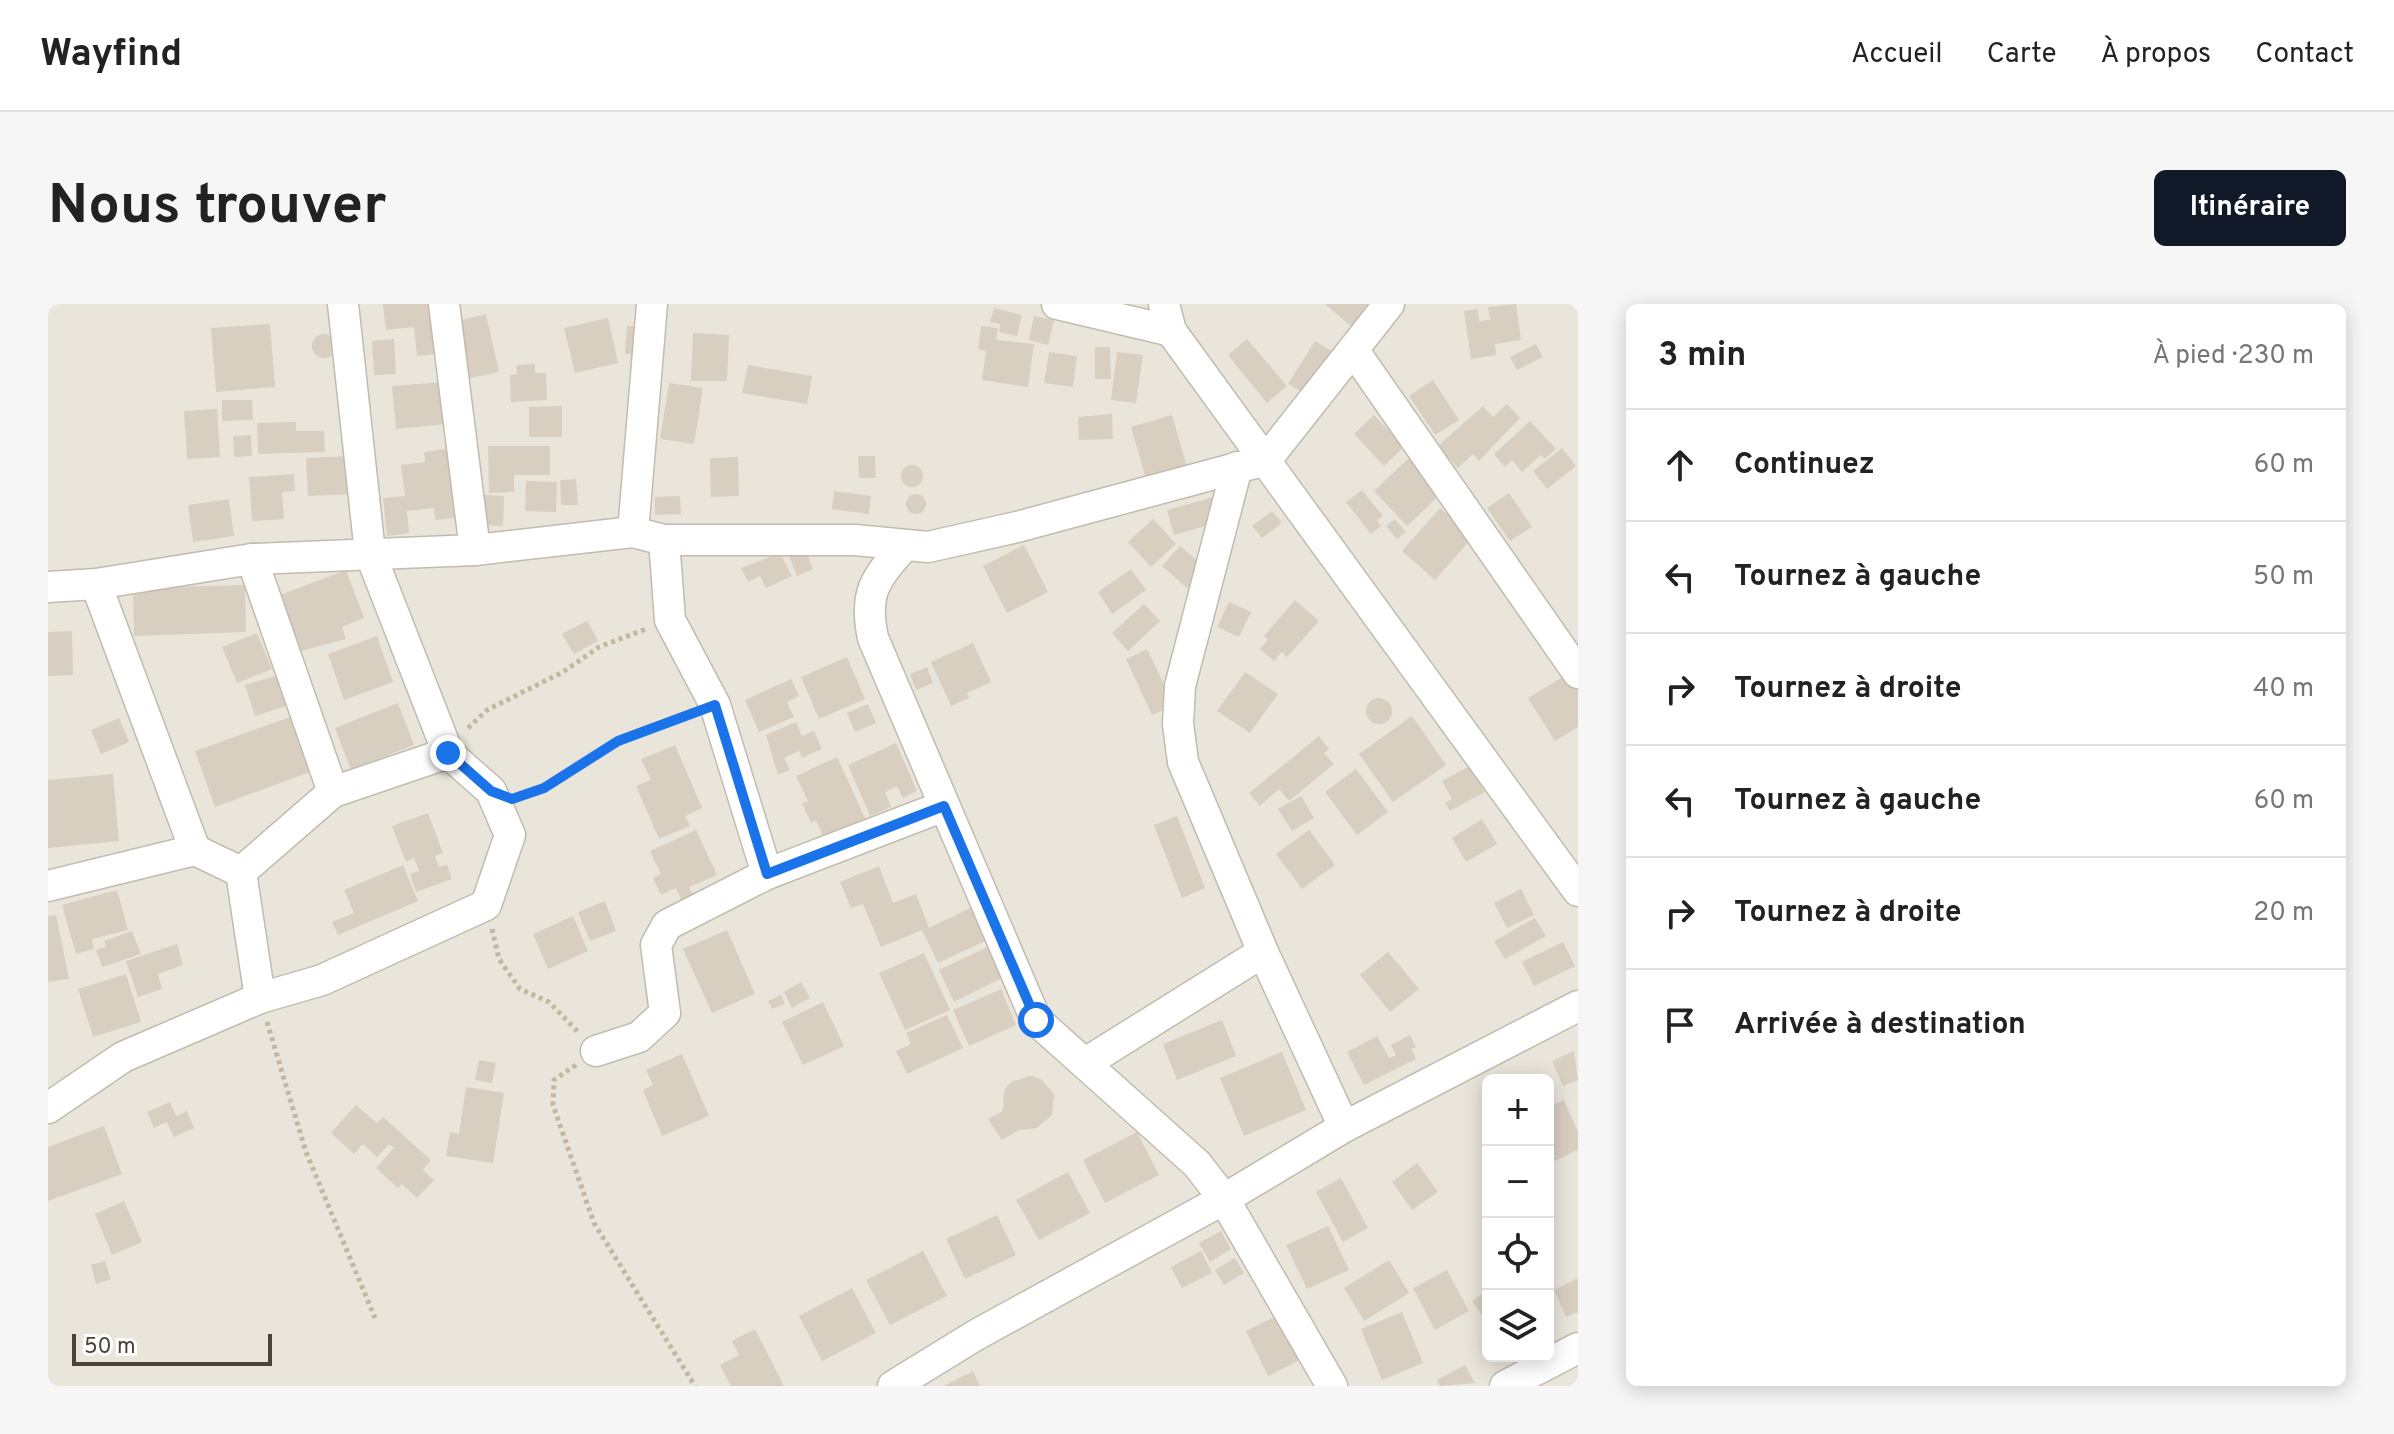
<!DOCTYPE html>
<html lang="fr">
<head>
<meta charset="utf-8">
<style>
  :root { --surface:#fff; --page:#f6f6f6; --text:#222; --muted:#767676; --line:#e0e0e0; --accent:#111827 }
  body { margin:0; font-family:Overpass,sans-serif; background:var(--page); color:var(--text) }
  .controls { position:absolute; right:24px; bottom:24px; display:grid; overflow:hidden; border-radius:12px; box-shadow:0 4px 20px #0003 }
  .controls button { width:72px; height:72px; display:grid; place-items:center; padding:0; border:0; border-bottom:2px solid var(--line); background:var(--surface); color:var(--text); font:40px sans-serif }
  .scale { position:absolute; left:24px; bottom:20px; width:200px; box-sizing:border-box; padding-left:8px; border:4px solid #4b4439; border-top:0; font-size:22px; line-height:28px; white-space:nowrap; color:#4b4439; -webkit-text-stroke:6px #fff; paint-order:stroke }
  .stop { position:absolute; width:24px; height:24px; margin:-18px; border:6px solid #1a73e8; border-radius:50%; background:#fff }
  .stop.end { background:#1a73e8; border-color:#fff; box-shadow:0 2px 8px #0008 }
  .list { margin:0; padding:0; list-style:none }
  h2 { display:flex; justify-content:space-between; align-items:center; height:104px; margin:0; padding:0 32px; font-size:34px }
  h2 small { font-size:26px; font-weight:400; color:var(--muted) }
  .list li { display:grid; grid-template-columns:52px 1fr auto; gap:24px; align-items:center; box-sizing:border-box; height:112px; padding:0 32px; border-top:2px solid var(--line) }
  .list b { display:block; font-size:30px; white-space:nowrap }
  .list em { font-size:26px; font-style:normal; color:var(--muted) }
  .icon { flex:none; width:44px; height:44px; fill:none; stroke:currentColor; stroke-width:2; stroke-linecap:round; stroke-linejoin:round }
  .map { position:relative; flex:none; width:1530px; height:1082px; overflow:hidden; border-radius:12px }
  header { display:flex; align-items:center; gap:48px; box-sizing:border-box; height:112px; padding:0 40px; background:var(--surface); border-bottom:2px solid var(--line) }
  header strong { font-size:38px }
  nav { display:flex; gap:44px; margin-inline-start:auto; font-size:28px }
  .intro { display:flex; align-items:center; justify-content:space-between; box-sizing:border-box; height:192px; padding:0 48px }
  h1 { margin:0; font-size:56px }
  .button { padding:20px 36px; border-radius:12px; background:var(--accent); color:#fff; font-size:28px; font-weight:700 }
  main { display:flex; gap:48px; padding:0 48px }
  aside { flex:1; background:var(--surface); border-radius:12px; box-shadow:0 4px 20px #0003 }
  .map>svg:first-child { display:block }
  .residential { fill:#eae5da; fill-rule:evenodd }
  .building { fill:#d8cfc1 }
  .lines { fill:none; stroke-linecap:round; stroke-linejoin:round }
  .minor-casing { stroke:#c2bbae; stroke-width:33 }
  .path { stroke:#c4b79f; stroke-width:5; stroke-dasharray:4 4; stroke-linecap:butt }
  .minor { stroke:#fff; stroke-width:30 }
  .route { stroke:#1a73e8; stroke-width:10 }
</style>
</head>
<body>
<header>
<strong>Wayfind</strong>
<nav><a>Accueil</a><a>Carte</a><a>À propos</a><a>Contact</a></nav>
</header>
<div class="intro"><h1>Nous trouver</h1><a class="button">Itinéraire</a></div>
<main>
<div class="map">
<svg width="1530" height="1082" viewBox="0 0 1530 1082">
  <rect width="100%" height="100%" fill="#f6f3ec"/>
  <path class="residential" d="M0,0H1530V1082H0ZM1440,776H1500V1052H1440Z"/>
  <g class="building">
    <polygon points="335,0 384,0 389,50 369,52 366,23 338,26"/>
    <polygon points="1277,0 1324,0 1304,23"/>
    <polygon points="1468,0 1473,36 1447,40 1448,51 1423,55 1416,7 1430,5 1431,17 1442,16 1440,3"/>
    <polygon points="946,4 974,11 969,32 951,28 952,20 942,18"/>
    <polygon points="438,10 451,68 418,75 405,18"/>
    <polygon points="986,12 1006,16 1000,41 981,36"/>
    <polygon points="560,14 570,59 527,69 516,24"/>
    <polygon points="222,20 227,83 168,88 163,24"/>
    <polygon points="579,22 595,23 593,50 577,50"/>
    <polygon points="933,22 950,24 948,36 986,40 980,83 934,76 938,47 930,45"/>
    <polygon points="645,29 681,31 679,77 643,77"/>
    <circle cx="276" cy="42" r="12"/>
    <polygon points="346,35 348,70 326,71 324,37"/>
    <polygon points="1199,35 1239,82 1219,99 1180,51"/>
    <polygon points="1267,37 1284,47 1258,90 1240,80"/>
    <polygon points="1488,40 1495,53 1469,66 1462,53"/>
    <polygon points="1047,43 1062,43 1063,75 1047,75"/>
    <polygon points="1001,48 1029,52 1025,83 996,79"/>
    <polygon points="1069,48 1095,51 1088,99 1063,96"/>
    <polygon points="487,60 487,69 498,69 499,96 463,98 462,71 469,70 468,61"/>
    <polygon points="700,61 764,72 759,100 694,89"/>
    <polygon points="1385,76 1411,116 1387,131 1361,92"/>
    <polygon points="395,78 398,120 348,125 344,82"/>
    <polygon points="621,79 655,84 646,140 612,135"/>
    <polygon points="174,96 204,96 205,116 174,117"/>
    <polygon points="1459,100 1472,114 1431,157 1425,150 1410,164 1390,142 1435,102 1445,113"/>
    <polygon points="514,102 514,133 481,133 481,103"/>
    <polygon points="169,105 172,153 139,155 136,107"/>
    <polygon points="1064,110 1065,135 1031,136 1030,113"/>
    <polygon points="1124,111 1139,163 1098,175 1083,123"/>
    <polygon points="1326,111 1356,143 1336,162 1306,130"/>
    <polygon points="1482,117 1508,145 1497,155 1493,151 1474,168 1464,156 1457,163 1446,150"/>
    <polygon points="248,118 248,127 276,127 277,148 210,150 209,119"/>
    <polygon points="203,131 204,152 186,153 185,132"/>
    <polygon points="440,142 502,142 502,171 466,171 466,188 441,189"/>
    <polygon points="1514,144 1528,162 1499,185 1485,167"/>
    <polygon points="399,145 407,214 387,216 386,204 359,207 361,229 339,232 335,194 357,192 353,161 377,158 376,148"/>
    <polygon points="304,152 306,190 260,192 258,154"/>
    <polygon points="810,152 827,152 828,174 811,174"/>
    <polygon points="690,153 691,192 663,193 662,154"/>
    <polygon points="1362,153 1395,188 1359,222 1326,187"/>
    <circle cx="864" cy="172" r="11"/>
    <polygon points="246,170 247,187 234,188 236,215 204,217 201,173"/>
    <polygon points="528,175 530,201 513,201 512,176"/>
    <polygon points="478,177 509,178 508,208 477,207"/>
    <polygon points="1314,186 1335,212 1329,216 1333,222 1323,230 1298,198"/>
    <polygon points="786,187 823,192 821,210 784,205"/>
    <polygon points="1461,189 1484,223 1462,237 1439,204"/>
    <circle cx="868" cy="200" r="10"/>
    <polygon points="436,191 456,192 455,222 435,221"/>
    <polygon points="632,192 633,210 607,211 607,193"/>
    <polygon points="1166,193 1172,218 1126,231 1119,206"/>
    <polygon points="181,195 186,232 145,238 140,201"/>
    <polygon points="1392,204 1425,233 1387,276 1354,247"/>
    <polygon points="1224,207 1234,219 1214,234 1204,222"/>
    <polygon points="1105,215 1128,240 1103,263 1080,238"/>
    <polygon points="1347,215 1358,228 1349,235 1338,222"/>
    <polygon points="976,241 1000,288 959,309 935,262"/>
    <polygon points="1132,242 1157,263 1139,284 1114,262"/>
    <polygon points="756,243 765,265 749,272 740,250"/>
    <polygon points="732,249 744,272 718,284 712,272 700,278 693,264"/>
    <polygon points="1083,265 1098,286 1064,310 1050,288"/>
    <polygon points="298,266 316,314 294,323 298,335 253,347 232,291"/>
    <polygon points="197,281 198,328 86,332 85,284"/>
    <polygon points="1247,296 1271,317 1239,353 1234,348 1226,357 1212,345 1220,336 1216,332"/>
    <polygon points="1181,298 1203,308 1191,333 1169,323"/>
    <polygon points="1096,300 1112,317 1080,347 1064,329"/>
    <polygon points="539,317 550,337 526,350 514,330"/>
    <polygon points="24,327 25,371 0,372 0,328"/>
    <polygon points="209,329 224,365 189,379 174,343"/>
    <polygon points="329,332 345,378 296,396 280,350"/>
    <polygon points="925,339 943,378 919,389 921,394 903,402 883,358"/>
    <polygon points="1099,345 1126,401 1104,411 1078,355"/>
    <polygon points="799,353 817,395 771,415 753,373"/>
    <polygon points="879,363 885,379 868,386 862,370"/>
    <polygon points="1197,368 1230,390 1202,429 1169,407"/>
    <polygon points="234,370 244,400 207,412 197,381"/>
    <polygon points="1520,370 1530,386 1530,423 1507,437 1480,394"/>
    <polygon points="743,375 751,392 739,398 746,413 711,428 697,396"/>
    <circle cx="1331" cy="407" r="13"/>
    <polygon points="350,399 366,441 303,466 287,424"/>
    <polygon points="820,400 828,419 807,428 799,409"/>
    <polygon points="1364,412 1398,461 1345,498 1311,450"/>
    <polygon points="242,413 262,468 167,503 147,447"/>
    <polygon points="71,414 81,438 53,450 43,426"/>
    <polygon points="748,418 754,432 766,427 774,445 754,454 751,447 736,454 742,466 730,471 718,431"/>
    <polygon points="1271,432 1281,445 1276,449 1286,460 1241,497 1231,485 1212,502 1201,489"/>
    <polygon points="848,439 869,487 855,494 849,482 837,488 843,503 822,512 800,461"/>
    <polygon points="627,441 654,504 637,512 642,522 611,535 588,482 603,476 593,455"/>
    <polygon points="789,453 818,516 777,536 768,516 763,519 754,499 760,497 748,472"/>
    <polygon points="1422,462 1437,488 1402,507 1397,499 1404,495 1394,477"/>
    <polygon points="1308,465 1340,508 1309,531 1277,488"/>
    <polygon points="65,470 71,537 0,544 0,476"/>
    <polygon points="1253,492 1266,514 1244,527 1230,505"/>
    <polygon points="380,509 395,549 387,552 391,563 399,561 404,575 368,588 362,570 371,567 366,554 358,558 344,522"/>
    <polygon points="1129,512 1157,584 1134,594 1106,521"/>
    <polygon points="1434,515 1449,540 1418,558 1404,534"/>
    <polygon points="648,526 669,571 641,583 648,596 636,602 628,584 613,591 605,574 613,570 602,547"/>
    <polygon points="1261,526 1287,561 1254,585 1228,550"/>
    <polygon points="355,561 370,597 290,631 284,618 306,609 296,586"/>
    <polygon points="831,562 845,599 868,590 881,624 926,602 941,635 890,659 874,626 833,643 815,600 803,604 792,578"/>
    <polygon points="1473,585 1486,611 1459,624 1446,599"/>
    <polygon points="69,586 80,626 44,635 46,645 28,650 14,601"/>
    <polygon points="557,597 568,627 542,637 530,608"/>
    <polygon points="8,611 21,675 0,678 0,612"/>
    <polygon points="525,612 540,647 500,665 485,630"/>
    <polygon points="1487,614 1498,632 1457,655 1446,637"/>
    <polygon points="679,626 707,690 664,709 635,645"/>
    <polygon points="84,627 93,650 54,663 48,646 58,643 56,637"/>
    <polygon points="1515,638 1527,662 1486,682 1474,658"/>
    <polygon points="129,640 135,661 110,670 114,685 90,693 78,657"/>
    <polygon points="942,642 956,673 906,698 891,666"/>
    <polygon points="1340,648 1371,685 1342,708 1312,671"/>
    <polygon points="876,649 902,706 857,726 831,669"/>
    <polygon points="78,670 93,718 45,733 30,685"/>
    <polygon points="753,678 762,694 744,704 736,688"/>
    <polygon points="953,685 968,721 921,742 905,706"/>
    <polygon points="733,691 737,700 724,705 720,697"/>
    <polygon points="775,698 796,742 755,761 734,718"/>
    <polygon points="899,711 915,744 859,770 848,747 863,740 858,729"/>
    <polygon points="1174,716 1188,752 1129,776 1115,740"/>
    <polygon points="1362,731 1368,743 1363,745 1368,755 1316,781 1299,748 1329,732 1341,754 1348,751 1343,741"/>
    <polygon points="1526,747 1530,776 1515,782 1504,757"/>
    <polygon points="1234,748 1258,806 1196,832 1172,774"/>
    <polygon points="634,750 661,812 614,832 595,786 605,781 598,766"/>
    <polygon points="431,756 448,759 444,779 427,776"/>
    <polygon points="982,772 993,775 1006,790 1004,811 989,824 971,826 954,836 940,815 955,807 956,786 963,778"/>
    <polygon points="418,783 456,789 445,859 398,852 402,828 411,830"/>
    <polygon points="1516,796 1530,828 1530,846 1500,860 1500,803"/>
    <polygon points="122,798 128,812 139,807 146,824 126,833 119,818 106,824 99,808"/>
    <polygon points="308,801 329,819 335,813 383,856 375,866 386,876 369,894 354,880 350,884 328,864 346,844 341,840 329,853 315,840 306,850 283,829"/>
    <polygon points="56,822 74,870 0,897 0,843"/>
    <polygon points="1089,828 1111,871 1057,899 1035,856"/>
    <polygon points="1369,859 1390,888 1364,906 1344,878"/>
    <polygon points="1020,868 1042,909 991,936 968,896"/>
    <polygon points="1293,874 1320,924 1295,938 1268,888"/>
    <polygon points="76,897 94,938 64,951 47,910"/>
    <polygon points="949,911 968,951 917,975 898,935"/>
    <polygon points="1280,922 1301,966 1259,985 1238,941"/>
    <polygon points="1173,927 1183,945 1162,958 1151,939"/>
    <polygon points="875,947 899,992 842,1021 818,976"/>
    <polygon points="1153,947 1164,969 1134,984 1123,963"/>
    <polygon points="1187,954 1196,969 1176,981 1167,966"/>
    <polygon points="1341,956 1361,989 1316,1017 1296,984"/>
    <polygon points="57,957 63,975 48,980 43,961"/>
    <polygon points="1399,966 1421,1007 1387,1026 1365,984"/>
    <polygon points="1530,974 1530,1008 1518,1013 1506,986"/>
    <polygon points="804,984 828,1029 774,1057 751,1012"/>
    <polygon points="1440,986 1440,1020 1424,997"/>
    <polygon points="1354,1008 1375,1059 1334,1076 1313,1025"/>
    <polygon points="1230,1011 1252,1056 1220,1072 1198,1027"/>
    <polygon points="707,1025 736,1082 683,1082 672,1061 691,1051 684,1037"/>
    <polygon points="1417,1061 1427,1079 1392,1082 1389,1076"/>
    <polygon points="925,1067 932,1082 896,1082"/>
  </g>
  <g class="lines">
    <g class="minor-casing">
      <g id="minor">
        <polyline points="396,0 427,246"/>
        <polyline points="1009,0 1123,27"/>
        <polyline points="1116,0 1123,27 1530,587"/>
        <polyline points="1306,47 1530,369"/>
        <polyline points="1189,163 1132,382 1130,420 1135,458 1215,648 1296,823"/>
        <polyline points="585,228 604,0"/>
        <polyline points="616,236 622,316 667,401 719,570"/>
        <path d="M857,241C828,274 815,288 825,334L988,716L1149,860L1176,895L1284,1082"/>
        <polyline points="204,255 285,488"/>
        <polyline points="48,280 147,546 193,568 212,694"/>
        <polyline points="0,283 48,280 204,255 427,246 585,228 616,236 807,236 880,243 969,223 1218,156 1341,0"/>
        <polyline points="193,568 285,488 400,449"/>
        <polyline points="0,582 147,546"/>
        <polyline points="548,747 591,733 617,709 608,641 619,621 719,570 896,502"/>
        <polyline points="1039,758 1215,648"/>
        <polyline points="0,804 75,753 212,694 274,676 438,601 462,531 443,487 400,449 322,249 295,0"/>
        <polyline points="845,1082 928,1031 1176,895 1296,823 1530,702"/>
        <polyline points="1457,1082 1530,1044"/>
      </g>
    </g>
    <g class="path">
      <polyline points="420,424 439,406 515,368 551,343 598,325"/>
      <polyline points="474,492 496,484 570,437 641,411"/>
      <polyline points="444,625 451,655 472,685 501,698 531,729"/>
      <polyline points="219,718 258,848 327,1014"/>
      <polyline points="528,761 506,776 505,801 546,919 647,1082"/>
    </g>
    <use href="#minor" class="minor"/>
  </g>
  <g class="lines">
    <polyline class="route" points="400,449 443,487 464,495 496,484 570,437 667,401 719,570 896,502 988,716"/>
  </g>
</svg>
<div class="controls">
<button>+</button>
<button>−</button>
<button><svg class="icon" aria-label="locate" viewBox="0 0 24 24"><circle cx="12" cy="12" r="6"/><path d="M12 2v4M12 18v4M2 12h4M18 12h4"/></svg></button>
<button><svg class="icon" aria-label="layers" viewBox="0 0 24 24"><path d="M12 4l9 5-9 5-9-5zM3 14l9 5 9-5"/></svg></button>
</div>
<div class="scale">50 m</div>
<div class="stop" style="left:988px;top:716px"></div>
<div class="stop end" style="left:400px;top:449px"></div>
</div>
<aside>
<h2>3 min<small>À pied · 230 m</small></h2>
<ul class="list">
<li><svg class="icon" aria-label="ahead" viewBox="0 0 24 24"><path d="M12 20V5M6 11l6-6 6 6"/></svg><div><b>Continuez</b></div><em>60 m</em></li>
<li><svg class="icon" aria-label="left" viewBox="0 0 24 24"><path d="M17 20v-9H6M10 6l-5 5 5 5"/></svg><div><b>Tournez à gauche</b></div><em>50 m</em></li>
<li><svg class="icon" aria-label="right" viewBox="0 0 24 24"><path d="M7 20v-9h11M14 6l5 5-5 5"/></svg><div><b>Tournez à droite</b></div><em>40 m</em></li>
<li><svg class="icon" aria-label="left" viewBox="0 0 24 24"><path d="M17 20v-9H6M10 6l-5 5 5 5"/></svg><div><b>Tournez à gauche</b></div><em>60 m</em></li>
<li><svg class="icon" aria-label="right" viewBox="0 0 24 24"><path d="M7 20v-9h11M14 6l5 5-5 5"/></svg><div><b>Tournez à droite</b></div><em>20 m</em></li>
<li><svg class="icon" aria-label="arrive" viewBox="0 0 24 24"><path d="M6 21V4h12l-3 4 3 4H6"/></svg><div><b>Arrivée à destination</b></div></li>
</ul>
</aside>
</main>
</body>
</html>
